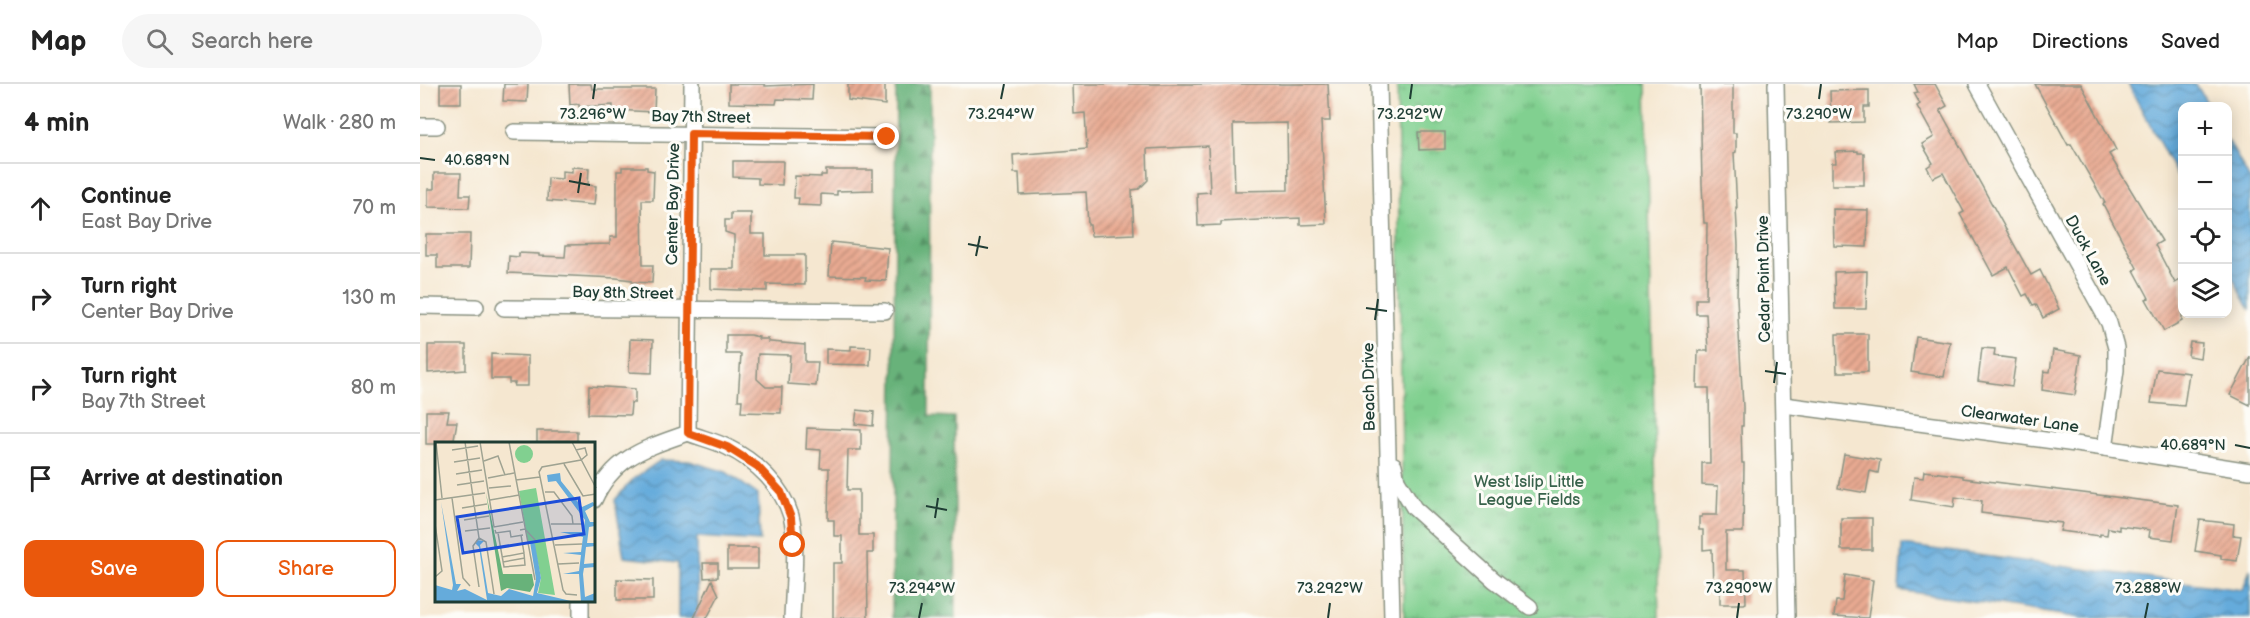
<!DOCTYPE html>
<html lang="en">
<head>
<meta charset="utf-8">
<style>
  :root { --surface:#fff; --page:#f6f6f6; --text:#222; --muted:#767676; --line:#e0e0e0; --accent:#ea580c }
  body { margin:0; font-family:"Balsamiq Sans",sans-serif; background:var(--page); color:var(--text) }
  .controls { position:absolute; right:18px; top:18px; display:grid; overflow:hidden; border-radius:12px; box-shadow:0 3px 15px #0003 }
  .controls button { width:54px; height:54px; display:grid; place-items:center; padding:0; border:0; border-bottom:2px solid var(--line); background:var(--surface); color:var(--text); font:30px sans-serif }
  .stop { position:absolute; width:18px; height:18px; margin:-14px; border:4px solid #ea580c; border-radius:50%; background:#fff }
  .stop.end { background:#ea580c; border-color:#fff; box-shadow:0 2px 6px #0008 }
  .list { margin:0; padding:0; list-style:none }
  h2 { display:flex; justify-content:space-between; align-items:center; height:78px; margin:0; padding:0 24px; font-size:26px }
  h2 small { font-size:20px; font-weight:400; color:var(--muted) }
  .list li { display:grid; grid-template-columns:39px 1fr auto; gap:18px; align-items:center; box-sizing:border-box; height:90px; padding:0 24px; border-top:2px solid var(--line) }
  .list b { display:block; font-size:22px; white-space:nowrap }
  .list p { margin:0; font-size:20px; white-space:nowrap; color:var(--muted) }
  .list em { font-size:20px; font-style:normal; color:var(--muted) }
  .actions { display:flex; gap:12px; padding:18px 24px }
  .actions a { flex:1; padding:14px 0; border:2px solid var(--accent); border-radius:12px; text-align:center; font-size:21px; color:var(--accent) }
  .actions .main { background:var(--accent); color:#fff }
  .icon { flex:none; width:33px; height:33px; fill:none; stroke:currentColor; stroke-width:2; stroke-linecap:round; stroke-linejoin:round }
  .map { position:relative; flex:none; width:1830px; height:534px; overflow:hidden }
  header { display:flex; align-items:center; gap:36px; box-sizing:border-box; height:84px; padding:0 30px; background:var(--surface); border-bottom:2px solid var(--line) }
  header strong { font-size:28px }
  nav { display:flex; gap:33px; margin-inline-start:auto; font-size:21px }
  .search { width:420px; height:54px; background:var(--page); display:flex; align-items:center; gap:15px; box-sizing:border-box; padding:0 21px; border-radius:33px; color:var(--muted); font-size:22px }
  main { display:flex }
  aside { flex:1; background:var(--surface) }
  .map>svg:first-child { display:block }
  .forest { fill:url(#forest-firs); stroke:#447857; stroke-width:1.5 }
  .park { fill:url(#park-tufts); stroke:#508662; stroke-width:1.5 }
  .water { fill:url(#water-waves); stroke:#427488; stroke-width:1.5 }
  .building { fill:url(#building-hatch); fill-rule:evenodd }
  .lines { fill:none; stroke-linecap:round; stroke-linejoin:round }
  .street-casing { stroke:#8a9282; stroke-width:18 }
  .street { stroke:#fff; stroke-width:15 }
  .route { stroke:#ea580c; stroke-width:8 }
  .ticks { fill:none; stroke:#1f3d34; stroke-width:2 }
  .labels { text-anchor:middle; stroke-width:6; stroke-linejoin:round; paint-order:stroke }
  .street-label { font-size:16px; fill:#1f3d34; stroke:#fdfcf7 }
  .park-label { font-size:16px; fill:#38624b; stroke:#fdfcf7 }
  .inset-road { fill:none; stroke:#9fa392; stroke-width:1.5 }
  .view { fill:#1d4ed8; fill-opacity:0.15; stroke:#1d4ed8; stroke-width:3 }
  .inset-edge { fill:none; stroke:#1f3d34; stroke-width:3 }
  .ticks-label { font-size:15px; text-anchor:middle; fill:#1f3d34; stroke:#fdfcf7; stroke-width:6; stroke-linejoin:round; paint-order:stroke }
</style>
</head>
<body>
<header>
<strong>Map</strong>
<div class="search"><svg class="icon" aria-label="search" viewBox="0 0 24 24"><circle cx="10" cy="10" r="6"/><path d="M15 15l6 6"/></svg>Search here</div>
<nav><a>Map</a><a>Directions</a><a>Saved</a></nav>
</header>
<main>
<aside>
<h2>4 min<small>Walk · 280 m</small></h2>
<ul class="list">
<li><svg class="icon" aria-label="ahead" viewBox="0 0 24 24"><path d="M12 20V5M6 11l6-6 6 6"/></svg><div><b>Continue</b><p>East Bay Drive</p></div><em>70 m</em></li>
<li><svg class="icon" aria-label="right" viewBox="0 0 24 24"><path d="M7 20v-9h11M14 6l5 5-5 5"/></svg><div><b>Turn right</b><p>Center Bay Drive</p></div><em>130 m</em></li>
<li><svg class="icon" aria-label="right" viewBox="0 0 24 24"><path d="M7 20v-9h11M14 6l5 5-5 5"/></svg><div><b>Turn right</b><p>Bay 7th Street</p></div><em>80 m</em></li>
<li><svg class="icon" aria-label="arrive" viewBox="0 0 24 24"><path d="M6 21V4h12l-3 4 3 4H6"/></svg><div><b>Arrive at destination</b></div></li>
</ul>
<div class="actions"><a class="main">Save</a><a>Share</a></div>
</aside>
<div class="map">
<svg width="1830" height="534" viewBox="0 0 1830 534">
  <defs>
    <pattern id="forest-firs" width="22" height="20" patternUnits="userSpaceOnUse" patternTransform="scale(1.5)"><rect width="22" height="20" fill="#68b27a"/><path d="M5 1l3.5 6h-7zM16 11l3.5 6h-7z" fill="#559265"/></pattern>
    <pattern id="park-tufts" width="24" height="20" patternUnits="userSpaceOnUse" patternTransform="scale(1.5)"><rect width="24" height="20" fill="#81d090"/><path d="M3 7l-1-3M5 7V3M7 7l1-3M15 17l-1-3M17 17v-4M19 17l1-3" fill="none" stroke="#69aa76"/></pattern>
    <pattern id="water-waves" width="16" height="10" patternUnits="userSpaceOnUse" patternTransform="scale(1.5)"><rect width="16" height="10" fill="#65abdb"/><path d="M0 5q4-4 8 0t8 0" fill="none" stroke="#538cb2"/></pattern>
    <pattern id="building-hatch" width="6" height="6" patternUnits="userSpaceOnUse" patternTransform="scale(1.5)"><rect width="6" height="6" fill="#e9aa92"/><path d="M-1 1l2-2M0 6l6-6M5 7l2-2" fill="none" stroke="#bc8c78"/></pattern>
  </defs>
  <rect width="100%" height="100%" fill="#fdfcf7"/>
  <filter id="ink" filterUnits="userSpaceOnUse"><feTurbulence type="fractalNoise" baseFrequency=".0167" numOctaves="2"/><feDisplacementMap in="SourceGraphic" scale="12" xChannelSelector="R" yChannelSelector="G"/><feConvolveMatrix kernelMatrix="1 2 1 2 8 2 1 2 1" color-interpolation-filters="sRGB"/></filter>
  <filter id="wash" filterUnits="userSpaceOnUse"><feTurbulence type="fractalNoise" baseFrequency=".008" numOctaves="4" result="noise"/><feDisplacementMap in="SourceGraphic" scale="24" xChannelSelector="R" yChannelSelector="G"/><feGaussianBlur stdDeviation="1.35" result="paint"/><feColorMatrix in="noise" values="0 0 0 0 0 0 0 0 0 0 0 0 0 0 0 0 0 1.4 0 .05"/><feComposite in="paint" operator="in"/></filter>
  <g filter="url(#wash)">
    <rect width="100%" height="100%" fill="#f5e7d0"/>
    <polygon class="forest" points="476,0 510,0 509,332 534,333 536,534 472,534"/>
    <polygon class="park" points="977,0 1226,0 1239,534 984,534"/>
    <g class="water">
      <polygon points="1708,0 1776,0 1789,22 1762,22 1762,101"/>
      <polygon points="1808,56 1830,96 1830,226 1808,185"/>
      <polygon points="241,376 269,377 306,388 338,411 340,457 277,453 278,534 258,534 258,479 204,473 195,416 213,395"/>
      <polygon points="1482,461 1823,506 1830,485 1830,534 1662,534 1479,506"/>
    </g>
    <g id="blocks">
      <g class="building">
        <rect x="20" y="0" width="21" height="19"/>
        <polygon points="84,0 108,0 107,18 83,17"/>
        <polygon points="149,0 171,0 172,5 235,5 234,28 193,26 193,21 159,23 159,20 150,21"/>
        <polygon points="309,0 345,0 345,2 393,0 392,16 357,15 356,20 309,19"/>
        <polygon points="428,0 465,1 465,21 428,16"/>
        <path d="M653,0H908L910,37H901L906,140L880,141V134L801,138V141L778,142L777,109L790,108L788,62L727,65L728,96L719,105L712,106L714,150L671,152L670,141H668L666,108L600,111L599,89H594L593,71L667,65L665,29L654,30ZM867,39L868,106L815,107L813,40Z"/>
        <polygon points="1280,0 1313,0 1313,49 1316,49 1316,68 1314,69 1317,125 1316,124 1318,161 1317,214 1323,323 1323,342 1321,342 1322,379 1324,379 1323,448 1306,448 1306,486 1325,486 1326,519 1324,520 1300,520 1300,506 1293,506 1292,465 1283,466 1283,446 1279,446 1279,433 1282,433 1282,431 1297,431 1298,402 1282,401 1282,379 1290,379 1289,304 1277,304 1278,267 1288,267 1286,230 1276,230 1276,215 1286,215 1287,139 1284,139 1282,100"/>
        <polygon points="1494,0 1515,0 1527,22 1520,26 1611,191 1620,186 1639,225 1623,234 1616,220 1613,221 1607,210 1603,212 1588,183 1573,191 1540,130 1544,128 1523,89 1513,94 1507,83 1513,79 1502,60 1514,53 1497,22 1500,20 1494,9 1498,8"/>
        <polygon points="1615,0 1661,0 1696,66 1689,70 1742,157 1735,161 1755,199 1762,195 1762,237 1744,247 1726,215 1729,214 1714,186 1717,184 1683,120 1685,119 1651,60 1648,61"/>
        <polygon points="1449,6 1449,23 1444,23 1444,38 1411,39 1410,7"/>
        <polygon points="998,48 1025,48 1025,65 999,66"/>
        <polygon points="1438,67 1438,69 1444,69 1444,101 1412,101 1412,79 1416,79 1415,68"/>
        <polygon points="313,77 363,77 362,101 338,100 338,94 313,93"/>
        <polygon points="152,83 169,84 168,101 176,102 174,121 127,117 128,94 142,95 142,87 152,88"/>
        <polygon points="202,83 227,83 227,86 234,87 233,116 222,116 223,181 233,181 232,199 212,198 212,196 196,194 88,189 89,172 99,173 99,169 119,170 119,172 145,173 146,161 190,160 190,153 197,153 197,87 202,87"/>
        <polygon points="406,86 453,86 453,106 417,107 417,111 401,110 401,122 378,121 379,114 374,114 375,92 401,93 401,91 406,91"/>
        <polygon points="14,89 41,89 40,111 50,111 49,124 8,123 8,105 14,105"/>
        <polygon points="1413,125 1448,126 1447,163 1414,162"/>
        <polygon points="311,129 331,129 331,150 345,150 345,171 385,171 385,201 347,200 347,207 291,205 291,185 314,185 314,151 305,148 305,136 311,136"/>
        <polygon points="6,150 50,150 49,184 17,184 17,171 6,171"/>
        <polygon points="411,158 468,164 466,197 445,196 446,193 409,192"/>
        <polygon points="1447,187 1446,225 1415,225 1414,188"/>
        <polygon points="1416,250 1448,250 1448,288 1417,288"/>
        <polygon points="306,251 330,251 339,253 338,255 348,255 348,258 351,258 385,261 385,278 398,278 396,302 368,300 370,271 338,270 337,295 346,303 362,303 361,329 321,328 322,316 318,316 321,270 306,270"/>
        <polygon points="1496,253 1530,258 1524,293 1491,288"/>
        <polygon points="210,255 233,256 232,289 209,288"/>
        <polygon points="1770,258 1782,259 1780,274 1768,272"/>
        <polygon points="8,261 46,261 46,286 8,289"/>
        <polygon points="431,262 451,263 450,281 406,280 406,265 431,266"/>
        <polygon points="1562,264 1575,265 1574,272 1596,275 1592,302 1558,297"/>
        <polygon points="1633,266 1661,271 1655,311 1622,306 1624,287 1630,288"/>
        <polygon points="71,270 108,272 108,302 94,302 95,299 89,299 89,295 71,295"/>
        <polygon points="1830,273 1830,321 1810,311"/>
        <polygon points="1737,285 1769,289 1764,322 1731,319"/>
        <polygon points="169,302 215,305 215,319 211,319 210,331 168,330"/>
        <polygon points="437,326 454,328 453,342 435,340"/>
        <polygon points="6,327 29,327 27,338 37,338 33,360 6,360"/>
        <polygon points="387,344 441,346 441,366 428,366 427,406 439,406 439,451 453,451 453,469 447,469 448,534 413,534 413,479 422,479 422,452 414,452 414,436 408,436 409,384 400,384 401,366 386,365"/>
        <rect x="117" y="347" width="40" height="13"/>
        <polygon points="1424,370 1460,376 1458,389 1450,387 1446,409 1418,404"/>
        <polygon points="1504,387 1543,392 1543,394 1758,421 1753,456 1729,453 1730,446 1699,442 1699,446 1688,444 1687,451 1680,450 1680,452 1640,447 1642,439 1561,429 1562,417 1535,413 1534,423 1491,416 1494,393 1503,394"/>
        <rect x="1421" y="434" width="31" height="32"/>
        <polygon points="1780,436 1814,440 1813,451 1821,452 1817,477 1801,475 1801,471 1775,467"/>
        <rect x="307" y="464" width="31" height="21"/>
        <polygon points="283,479 298,479 298,493 284,494"/>
        <polygon points="1425,491 1453,496 1448,534 1414,532 1416,517 1422,517"/>
        <polygon points="197,495 233,496 233,516 197,516"/>
        <polygon points="292,496 299,511 287,534 274,534"/>
      </g>
    </g>
  </g>
  <g filter="url(#ink)">
    <use href="#blocks" fill-opacity="0" stroke="#8a9282" stroke-width="1.5"/>
    <g class="lines">
      <g class="street-casing">
        <g id="street">
          <polyline points="959,0 972,534"/>
          <polyline points="1356,0 1367,534"/>
          <polyline points="1557,0 1689,239 1696,264 1696,286 1685,364"/>
          <polyline points="0,42 17,42"/>
          <polyline points="94,48 467,53"/>
          <polyline points="0,222 56,223"/>
          <polyline points="84,224 465,227"/>
          <polyline points="1364,321 1685,364 1830,387"/>
          <polyline points="268,349 272,0"/>
          <path d="M268,349C281,354 295,357 307,363C336,377 362,402 371,432C378,458 373,506 372,534"/>
          <polyline points="974,381 977,396 994,424 1074,496 1110,523"/>
          <path d="M174,416C194,372 226,364 268,349"/>
          <polyline points="161,534 161,518"/>
        </g>
      </g>
      <use href="#street" class="street"/>
    </g>
  </g>
  <g class="lines" filter="url(#ink)">
    <polyline class="route" points="373,461 371,434 361,408 337,382 307,363 268,349 271,50 467,53"/>
  </g>
  <path class="ticks" d="M173,15L175,0M581,15L584,0M990,15L992,0M1399,15L1401,0M0,74L15,76M149,97L170,101M158,109L161,89M548,160L568,164M556,172L560,152M946,224L967,227M955,236L958,215M1345,287L1366,290M1354,299L1357,278M1815,361L1830,364M506,422L527,426M515,434L518,414M499,534L502,519M908,534L910,519M1317,534L1319,519M1725,534L1728,519"/>
  <g class="labels">
    <g class="street-label">
      <text transform="translate(281 32) rotate(1)" y="6">Bay 7th Street</text>
      <text transform="translate(252 120) rotate(-89)" y="6">Center Bay Drive</text>
      <text transform="translate(1669 166) rotate(61)" y="6">Duck Lane</text>
      <text transform="translate(1343 195) rotate(-91)" y="6">Cedar Point Drive</text>
      <text transform="translate(203 208) rotate(1)" y="6">Bay 8th Street</text>
      <text transform="translate(948 303) rotate(-91)" y="6">Beach Drive</text>
      <text transform="translate(1600 334) rotate(8)" y="6">Clearwater Lane</text>
    </g>
    <g class="park-label">
      <text x="1109" y="403">West Islip Little<tspan x="1109" dy="18">League Fields</tspan></text>
    </g>
  </g>
  <g transform="translate(15 358)">
    <rect width="160" height="160" fill="#f5e7d0"/>
    <path d="M80 12a9 9 0 1 1 18 0a9 9 0 1 1-18 0Z" fill="#81d090"/>
    <path d="M51,51L68,132H97L99,143L95,150L72,146L66,149Z" fill="#68b27a"/>
    <path d="M101,46L120,153L103,151L106,136L99,102L93,101L84,49Z" fill="#81d090"/>
    <path d="M125,31L126,39L147,65L158,60L160,63L150,69L155,80H160V84L154,85L152,101H160L161,104L151,105L149,122L160,121V125L149,126L148,132L150,155L160,151V160H146L144,132H128L144,129L146,113L128,111L146,110L148,95L125,90H148L150,78L121,39L113,40L112,33ZM6,60L21,142H26L22,149L30,147L52,158L44,105L40,101L42,98L49,99L45,103L53,151L66,154L74,147L98,154L101,137L95,100L100,102L106,136L102,151L140,160H0V143L17,148L18,143Z" fill="#65abdb"/>
    <path class="inset-road" d="M1,0L7,56M30,0L44,96M45,0L59,85L88,80M74,0L100,138M137,0L161,46M17,8L43,4M141,8L150,6L152,13L146,18L107,25L104,30L128,148L131,152L142,153M49,19L63,14L70,33M19,20L45,16M129,22L148,54L161,52M21,32L47,28M53,36L79,31M81,38L105,35M22,43L49,39M54,46L76,44M110,50H119L137,74L138,82M17,56L28,136L35,144M0,58L50,51M55,58L84,53M27,66L52,62M29,78L54,74M0,82L7,129L0,135M116,82H149M60,88L61,91L75,89L76,95L88,93M85,88L90,87L101,99M30,89L55,86M63,91L69,125L90,123L89,111M44,96L51,100L59,152M44,96L38,104L44,145M120,103L147,102M67,115L89,111L86,93M68,120L90,116M123,122L144,121"/>
    <path class="view" d="M144,56L149,92L28,111L22,75Z"/>
    <rect width="160" height="160" class="inset-edge"/>
  </g>
  <g class="ticks-label">
    <text x="173" y="35">73.296°W</text>
    <text x="581" y="35">73.294°W</text>
    <text x="990" y="35">73.292°W</text>
    <text x="1399" y="35">73.290°W</text>
    <text x="57" y="81">40.689°N</text>
    <text x="1773" y="366">40.689°N</text>
    <text x="502" y="509">73.294°W</text>
    <text x="910" y="509">73.292°W</text>
    <text x="1319" y="509">73.290°W</text>
    <text x="1728" y="509">73.288°W</text>
  </g>
</svg>
<div class="controls">
<button>+</button>
<button>−</button>
<button><svg class="icon" aria-label="locate" viewBox="0 0 24 24"><circle cx="12" cy="12" r="6"/><path d="M12 2v4M12 18v4M2 12h4M18 12h4"/></svg></button>
<button><svg class="icon" aria-label="layers" viewBox="0 0 24 24"><path d="M12 4l9 5-9 5-9-5zM3 14l9 5 9-5"/></svg></button>
</div>
<div class="stop" style="left:373px;top:461px"></div>
<div class="stop end" style="left:467px;top:53px"></div>
</div>
</main>
</body>
</html>
